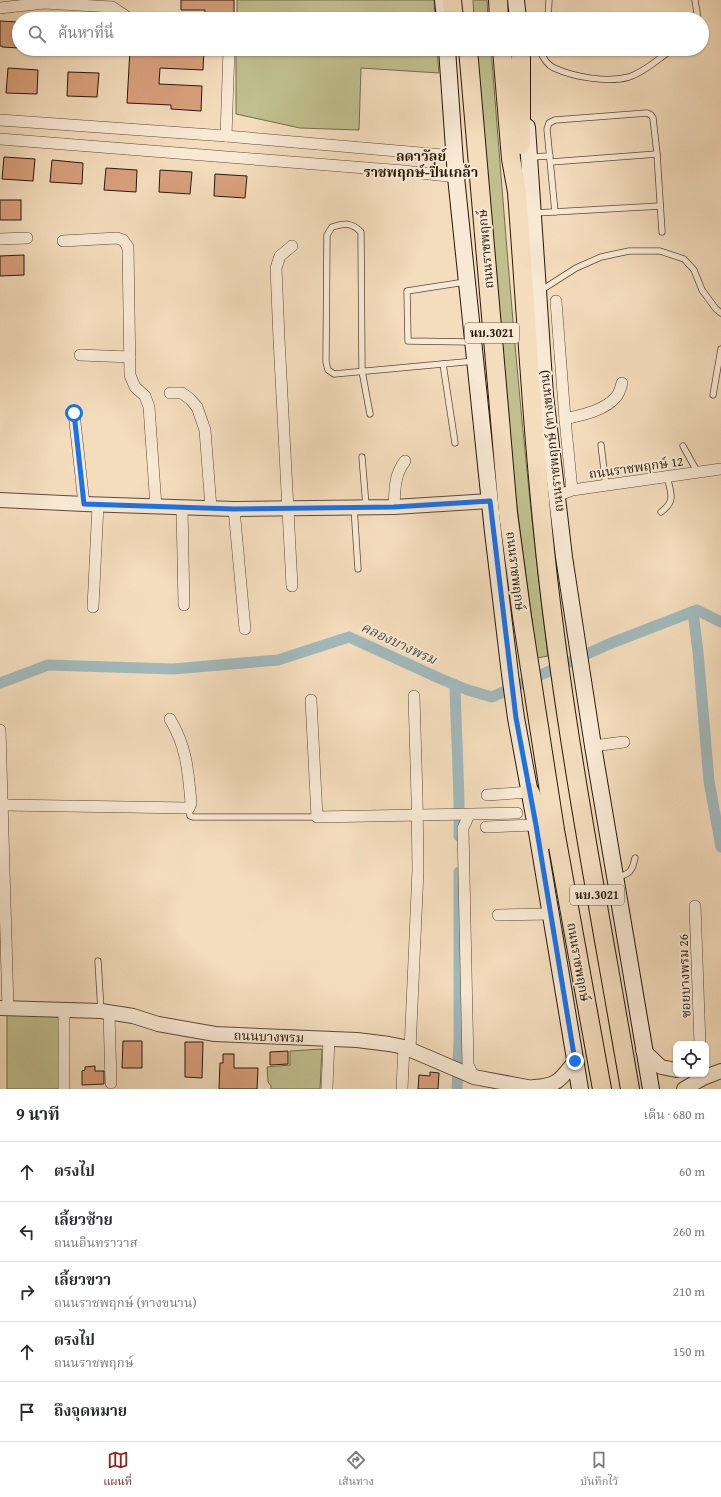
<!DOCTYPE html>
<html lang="th">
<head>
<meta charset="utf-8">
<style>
  :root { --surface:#fff; --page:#f7f7f7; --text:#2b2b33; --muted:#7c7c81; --line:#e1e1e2; --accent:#8f2418 }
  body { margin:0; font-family:"Gentium Book Plus","Noto Serif Thai",serif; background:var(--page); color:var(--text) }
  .controls { position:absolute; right:12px; bottom:12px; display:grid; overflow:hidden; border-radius:8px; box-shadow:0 1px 3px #0004 }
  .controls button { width:36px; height:36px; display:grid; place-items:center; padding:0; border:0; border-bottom:1px solid var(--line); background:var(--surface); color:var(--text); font:20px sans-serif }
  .stop { position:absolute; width:12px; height:12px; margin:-9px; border:3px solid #1a73e8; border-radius:50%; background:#fff }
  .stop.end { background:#1a73e8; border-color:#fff; box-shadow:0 1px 4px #0008 }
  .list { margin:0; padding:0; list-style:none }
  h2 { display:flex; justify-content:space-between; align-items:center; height:52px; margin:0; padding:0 16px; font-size:17px }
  h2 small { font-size:13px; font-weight:400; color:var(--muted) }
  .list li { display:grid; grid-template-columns:26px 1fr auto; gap:12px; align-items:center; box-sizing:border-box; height:60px; padding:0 16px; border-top:1px solid var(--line) }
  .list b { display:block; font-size:15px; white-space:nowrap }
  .list p { margin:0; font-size:13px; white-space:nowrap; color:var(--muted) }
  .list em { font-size:13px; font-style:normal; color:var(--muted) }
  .icon { flex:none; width:22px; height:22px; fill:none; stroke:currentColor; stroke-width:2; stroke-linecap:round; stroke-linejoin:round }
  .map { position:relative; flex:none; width:721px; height:1089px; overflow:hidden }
  .search { position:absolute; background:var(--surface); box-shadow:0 1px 3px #0004; left:12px; right:12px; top:12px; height:44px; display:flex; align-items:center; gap:10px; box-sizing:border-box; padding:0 14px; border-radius:22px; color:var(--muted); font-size:15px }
  .sheet { height:352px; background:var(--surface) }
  nav { display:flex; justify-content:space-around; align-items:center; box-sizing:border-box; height:56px; border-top:1px solid var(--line); background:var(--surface); font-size:11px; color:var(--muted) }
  nav a { display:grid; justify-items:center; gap:2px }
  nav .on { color:var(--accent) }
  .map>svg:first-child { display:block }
  .green { fill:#c0bf8d; stroke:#736c4d }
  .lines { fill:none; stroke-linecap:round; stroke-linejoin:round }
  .canal { stroke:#a1b9bc; stroke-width:11 }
  .building { fill:#d9a07d; stroke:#26190d }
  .service-casing { stroke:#5a4a39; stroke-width:7 }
  .minor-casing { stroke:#5a4a39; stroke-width:12 }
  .tertiary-casing { stroke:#5a4a39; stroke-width:16 }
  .secondary-casing { stroke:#26190d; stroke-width:18 }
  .primary-casing { stroke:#26190d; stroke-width:20 }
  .service { stroke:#f8e9d4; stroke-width:5.5 }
  .minor { stroke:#f8e9d4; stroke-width:11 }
  .tertiary { stroke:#f8e9d4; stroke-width:14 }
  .secondary { stroke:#f8e9d4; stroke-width:16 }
  .primary { stroke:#f4ddbd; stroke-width:18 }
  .route { stroke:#1a73e8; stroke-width:5 }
  .labels { text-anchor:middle; stroke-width:4; stroke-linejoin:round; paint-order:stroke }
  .shield { fill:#f8e9d4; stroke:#655749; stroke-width:1 }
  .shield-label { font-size:12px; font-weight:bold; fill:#26190d }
  .street-label { font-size:13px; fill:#26190d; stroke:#f8e9d4 }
  .neighbourhood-label { font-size:14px; font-weight:bold; fill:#26190d; stroke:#f8e9d4 }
  .water-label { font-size:14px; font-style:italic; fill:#51514a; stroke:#f8e9d4 }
</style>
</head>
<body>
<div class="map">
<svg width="721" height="1089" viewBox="0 0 721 1089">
  <rect width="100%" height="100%" fill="#f4ddbd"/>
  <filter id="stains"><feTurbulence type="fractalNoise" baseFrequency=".005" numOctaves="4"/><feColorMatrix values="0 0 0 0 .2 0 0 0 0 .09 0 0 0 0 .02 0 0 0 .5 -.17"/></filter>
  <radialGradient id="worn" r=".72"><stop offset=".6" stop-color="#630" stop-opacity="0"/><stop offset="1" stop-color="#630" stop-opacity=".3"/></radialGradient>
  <g class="green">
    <polygon points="237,0 434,0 435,19 237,19"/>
    <polygon points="473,0 487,0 488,19 474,19"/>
    <polygon points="236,49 437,49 439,73 361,68 359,130 300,128 236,114"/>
    <path d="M477,49H491C507,251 522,454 548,656L537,658L514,485Z"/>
    <polygon points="7,1015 60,1017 61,1089 7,1089"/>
    <polygon points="322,1049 320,1089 271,1089 271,1086 268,1082 267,1067 290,1065 290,1051"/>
  </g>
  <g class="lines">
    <g class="canal">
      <polyline points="693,612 698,652 709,781 721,847"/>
      <polyline points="0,683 48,665 173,669 278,660 349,637 441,679 468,690 492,697 609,644 697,610 721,622"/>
      <path d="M455,685C456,736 460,786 459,836"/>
      <polyline points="457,1089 459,1040 459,872"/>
    </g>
  </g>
  <g class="building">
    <polygon points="181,0 234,0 234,14 205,14 205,10 181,10"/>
    <polygon points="0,21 19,22 19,48 2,47 2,46 0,46"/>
    <polygon points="130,49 204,49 203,70 160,68 159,84 202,86 201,111 171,109 171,105 127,103"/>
    <polygon points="8,68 38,70 37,94 6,93"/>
    <polygon points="68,72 99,73 97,97 67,96"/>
    <polygon points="4,157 35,159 33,181 2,179"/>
    <polygon points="52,160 83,163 82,184 50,182"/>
    <polygon points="106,168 137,170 136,192 104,190"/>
    <polygon points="160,170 192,172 190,194 159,192"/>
    <polygon points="215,174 247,176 245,198 214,196"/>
    <rect x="0" y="200" width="21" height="20"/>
    <polygon points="24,255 24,275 0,276 0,256"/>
    <polygon points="123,1041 142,1041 142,1068 122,1068"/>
    <polygon points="185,1042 203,1042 202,1078 185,1077"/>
    <polygon points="288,1051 288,1064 270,1065 270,1052"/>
    <polygon points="223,1054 234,1054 234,1068 258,1068 257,1089 219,1089 220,1063 223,1063"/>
    <polygon points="95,1066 95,1071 104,1071 104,1084 82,1085 82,1071 85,1070 85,1067"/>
    <polygon points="430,1072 439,1073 438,1089 418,1089 419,1075 430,1076"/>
  </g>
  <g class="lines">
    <g class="service-casing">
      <g id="service">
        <polyline points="695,0 698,19"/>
        <polyline points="548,19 549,0"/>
        <path d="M539,49C542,56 547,65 554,68C574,77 607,83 629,77C645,72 659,58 673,49"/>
        <polyline points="530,157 550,156"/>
        <polyline points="551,162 657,154"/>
        <polyline points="555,212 547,129 549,123 555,120 647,113 651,115 653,118 657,154 662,232"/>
        <polyline points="535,213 660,206"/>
        <polyline points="465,282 407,291 408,341 471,342"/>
        <polyline points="540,291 576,268 601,257 629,251 660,251 684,259 694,270 702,290 716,309 721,313"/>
        <polyline points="443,364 455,443"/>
        <polyline points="713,395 721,349"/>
        <path d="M370,414L362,371L361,232C351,222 344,223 332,227L327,235L326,362L328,370L334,374L475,361"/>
        <polyline points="601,445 606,486"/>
        <polyline points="683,446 698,473"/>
        <polyline points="362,457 366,506"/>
        <polyline points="354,507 358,569"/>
        <path d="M661,512C676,501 671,493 667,477"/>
        <polyline points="189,808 190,816 193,817 317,817"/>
        <path d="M617,878C630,873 632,872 635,858"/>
        <polyline points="98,961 101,1011"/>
      </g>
    </g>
    <g class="minor-casing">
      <g id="minor">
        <polyline points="0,8 44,3 112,7 130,19"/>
        <polyline points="0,120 226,136 455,156"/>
        <polyline points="226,136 229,49"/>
        <polyline points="0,139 404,171 456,177"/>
        <polyline points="0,239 27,238"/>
        <polyline points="63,241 117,238 123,240 128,247 130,375 135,387 145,396 149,407 156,507"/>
        <polyline points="292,246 280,256 276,268 279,339 292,586"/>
        <polyline points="556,301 565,419 572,490"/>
        <polyline points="80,355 130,357"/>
        <polyline points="170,393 182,393 190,399 197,407 205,430 211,508"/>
        <polyline points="74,413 84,504"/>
        <path d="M565,419C582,415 604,411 616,397C619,394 621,387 622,383"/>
        <polyline points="565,493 572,490 721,469"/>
        <path d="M394,507C395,490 394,475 405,461"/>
        <polyline points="182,508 184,605"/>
        <polyline points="234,509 245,629"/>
        <polyline points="93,607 98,505"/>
        <polyline points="311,700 317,817 517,813"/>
        <polyline points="0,730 8,1008"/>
        <polyline points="593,746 624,742"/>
        <polyline points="487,795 530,792"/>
        <path d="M3,805L189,808L191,803C188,770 187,748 170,719"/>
        <polyline points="469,815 463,828 468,1065 474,1077"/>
        <polyline points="486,827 536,825"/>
        <polyline points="695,906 700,1044"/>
        <polyline points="498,915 550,914"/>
        <polyline points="64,1010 64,1089"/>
        <polyline points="109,1013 111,1083"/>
        <polyline points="410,1050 418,870 417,797 414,696"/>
        <polyline points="327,1089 329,1039"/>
        <polyline points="402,1089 404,1047"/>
      </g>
    </g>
    <g class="tertiary-casing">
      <g id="tertiary">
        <polyline points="0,500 84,504 234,509 394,507 490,501"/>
        <polyline points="0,1008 101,1011 133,1016 158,1024 215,1034 357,1040 389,1044 404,1047 474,1077 538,1089"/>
        <polyline points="643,1050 661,1067 676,1070"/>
        <path d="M534,1087C558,1086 561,1079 575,1061"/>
        <polyline points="684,1089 703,1078 721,1071"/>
      </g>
    </g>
    <g class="secondary-casing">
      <g id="secondary">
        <polyline points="443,0 445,19"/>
        <polyline points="516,0 518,19"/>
        <polyline points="447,49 456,177 493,532 510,674 516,718 537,832 580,1089"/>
        <polyline points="527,127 545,395 564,557 593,746 651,1089"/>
      </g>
    </g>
    <g class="primary-casing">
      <g id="primary">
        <polyline points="452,0 454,19"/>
        <polyline points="498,0 499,19"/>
        <polyline points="468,49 508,513 522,617 555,830 602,1089"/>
        <path d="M502,49L511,159L517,192C527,326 534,461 550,595C570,761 602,925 630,1089"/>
        <polyline points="521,145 521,57"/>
        <polyline points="530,792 539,814 545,841"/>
      </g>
    </g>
    <use href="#service" class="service"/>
    <use href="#minor" class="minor"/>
    <use href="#tertiary" class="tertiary"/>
    <use href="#secondary" class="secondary"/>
    <use href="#primary" class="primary"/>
  </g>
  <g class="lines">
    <polyline class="route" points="74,413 84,504 234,509 394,507 490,501 516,718 536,825 575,1061"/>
  </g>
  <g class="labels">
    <g class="shield">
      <rect x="465" y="323" width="54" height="20" rx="3"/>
      <rect x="570" y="885" width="54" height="20" rx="3"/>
    </g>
    <g class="shield-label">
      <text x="492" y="337">นบ.3021</text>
      <text x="597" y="899">นบ.3021</text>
    </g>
    <g class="street-label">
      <text transform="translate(485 249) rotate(-95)" y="5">ถนนราชพฤกษ์</text>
      <text transform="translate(551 441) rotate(-96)" y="5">ถนนราชพฤกษ์ (ทางขนาน)</text>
      <text transform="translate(636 467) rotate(-8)" y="5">ถนนราชพฤกษ์ 12</text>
      <text transform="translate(516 571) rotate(83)" y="5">ถนนราชพฤกษ์</text>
      <text transform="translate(579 962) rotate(80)" y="5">ถนนราชพฤกษ์</text>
      <text transform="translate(684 976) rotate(-92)" y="5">ซอยบางพรม 26</text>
      <text transform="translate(269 1036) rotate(2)" y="5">ถนนบางพรม</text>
    </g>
    <g class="neighbourhood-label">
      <text x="421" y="161">ลดาวัลย์<tspan x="421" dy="16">ราชพฤกษ์-ปิ่นเกล้า</tspan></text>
    </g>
    <g class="water-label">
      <text transform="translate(399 643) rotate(25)" y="5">คลองบางพรม</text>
    </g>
  </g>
  <rect width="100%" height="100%" filter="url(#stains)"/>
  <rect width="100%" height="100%" fill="url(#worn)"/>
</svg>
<div class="controls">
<button><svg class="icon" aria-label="locate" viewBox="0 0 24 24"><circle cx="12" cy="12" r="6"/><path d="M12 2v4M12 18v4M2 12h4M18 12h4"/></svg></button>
</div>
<div class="stop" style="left:74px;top:413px"></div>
<div class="stop end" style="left:575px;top:1061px"></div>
<div class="search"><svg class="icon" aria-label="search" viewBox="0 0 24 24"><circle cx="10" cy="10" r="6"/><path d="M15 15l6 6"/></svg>ค้นหาที่นี่</div>
</div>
<section class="sheet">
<h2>9 นาที<small>เดิน · 680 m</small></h2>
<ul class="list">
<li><svg class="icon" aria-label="ahead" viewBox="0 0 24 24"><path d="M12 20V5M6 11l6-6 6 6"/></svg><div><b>ตรงไป</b></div><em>60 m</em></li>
<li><svg class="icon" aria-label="left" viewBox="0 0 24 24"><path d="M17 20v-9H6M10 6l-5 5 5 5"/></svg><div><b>เลี้ยวซ้าย</b><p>ถนนอินทราวาส</p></div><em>260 m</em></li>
<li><svg class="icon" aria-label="right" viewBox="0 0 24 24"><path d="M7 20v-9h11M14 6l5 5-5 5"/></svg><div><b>เลี้ยวขวา</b><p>ถนนราชพฤกษ์ (ทางขนาน)</p></div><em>210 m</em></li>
<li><svg class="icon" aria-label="ahead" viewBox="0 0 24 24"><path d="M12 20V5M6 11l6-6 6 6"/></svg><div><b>ตรงไป</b><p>ถนนราชพฤกษ์</p></div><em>150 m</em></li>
<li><svg class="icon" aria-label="arrive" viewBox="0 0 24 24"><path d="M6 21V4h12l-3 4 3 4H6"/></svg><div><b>ถึงจุดหมาย</b></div></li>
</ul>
</section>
<nav>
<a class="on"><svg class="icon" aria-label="map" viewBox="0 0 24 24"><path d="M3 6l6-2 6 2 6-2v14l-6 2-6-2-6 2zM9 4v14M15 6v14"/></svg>แผนที่</a>
<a><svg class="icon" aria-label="directions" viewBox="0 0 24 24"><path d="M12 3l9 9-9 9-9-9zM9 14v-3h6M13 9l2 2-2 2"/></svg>เส้นทาง</a>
<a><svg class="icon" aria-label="saved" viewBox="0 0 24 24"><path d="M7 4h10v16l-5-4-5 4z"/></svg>บันทึกไว้</a>
</nav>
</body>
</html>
